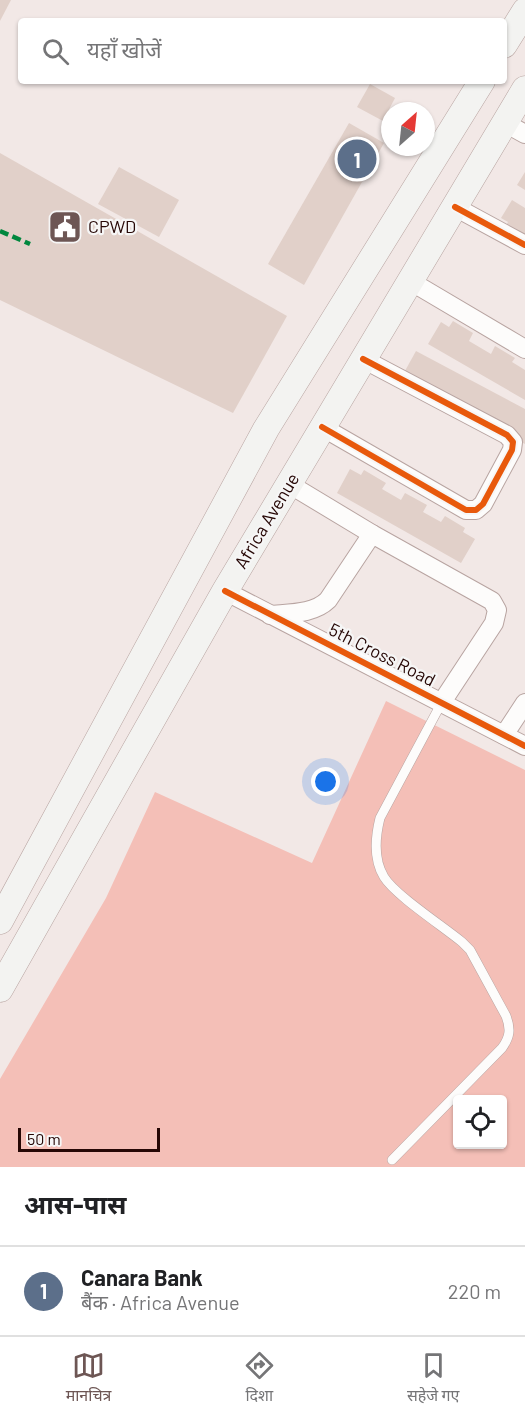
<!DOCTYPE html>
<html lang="hi">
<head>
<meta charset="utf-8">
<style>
  :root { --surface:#fff; --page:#f2f2f2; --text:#202124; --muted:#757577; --line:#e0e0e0; --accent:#6d5654 }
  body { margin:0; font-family:Barlow,"Noto Sans Devanagari",sans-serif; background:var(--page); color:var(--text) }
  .controls { position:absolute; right:18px; bottom:18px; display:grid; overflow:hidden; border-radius:6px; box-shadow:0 2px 4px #0004 }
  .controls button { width:54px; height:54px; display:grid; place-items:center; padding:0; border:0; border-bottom:2px solid var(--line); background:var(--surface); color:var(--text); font:30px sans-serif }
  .compass { position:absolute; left:381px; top:102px; width:54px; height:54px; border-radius:50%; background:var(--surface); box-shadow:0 2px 4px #0004; rotate:27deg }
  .scale { position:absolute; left:18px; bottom:15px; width:142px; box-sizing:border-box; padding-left:6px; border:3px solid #260705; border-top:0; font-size:16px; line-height:21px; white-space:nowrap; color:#260705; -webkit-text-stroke:4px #f6f6f6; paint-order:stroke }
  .you { position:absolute; left:326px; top:782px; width:21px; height:21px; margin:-15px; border:4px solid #fff; border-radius:50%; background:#1a73e8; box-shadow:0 0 0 9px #1a73e833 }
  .badge { display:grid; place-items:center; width:39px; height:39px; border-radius:50%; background:var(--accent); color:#fff; font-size:20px; font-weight:700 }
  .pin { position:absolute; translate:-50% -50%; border:3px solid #fff; box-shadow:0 2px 6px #0006 }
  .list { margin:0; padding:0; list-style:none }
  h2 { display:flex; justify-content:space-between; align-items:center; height:78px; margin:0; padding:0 24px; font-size:26px }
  h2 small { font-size:20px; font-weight:400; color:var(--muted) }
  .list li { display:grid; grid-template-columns:39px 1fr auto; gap:18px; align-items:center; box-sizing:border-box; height:90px; padding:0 24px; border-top:2px solid var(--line) }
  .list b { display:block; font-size:22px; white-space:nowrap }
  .list p { margin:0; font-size:20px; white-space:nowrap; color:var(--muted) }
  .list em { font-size:20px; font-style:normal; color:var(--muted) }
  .icon { flex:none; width:33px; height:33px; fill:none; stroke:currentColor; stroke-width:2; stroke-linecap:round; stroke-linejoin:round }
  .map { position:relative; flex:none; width:525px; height:1167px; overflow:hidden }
  .search { position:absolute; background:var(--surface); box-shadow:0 2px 4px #0004; left:18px; right:18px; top:18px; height:66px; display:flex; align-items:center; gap:15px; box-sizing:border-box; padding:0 21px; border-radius:6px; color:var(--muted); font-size:22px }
  .sheet { height:168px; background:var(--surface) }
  nav { display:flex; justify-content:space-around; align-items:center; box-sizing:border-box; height:84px; border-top:2px solid var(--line); background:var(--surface); font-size:16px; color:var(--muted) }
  nav a { display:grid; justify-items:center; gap:3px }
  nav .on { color:var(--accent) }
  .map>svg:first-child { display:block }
  .green { fill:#f4bfb7; fill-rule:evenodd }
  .building { fill:#e1d0c9 }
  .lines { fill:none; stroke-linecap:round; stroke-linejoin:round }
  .lane-casing { stroke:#b8a4a1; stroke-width:10 }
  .street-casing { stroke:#b8a4a1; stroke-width:20 }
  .secondary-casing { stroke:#b8a4a1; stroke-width:27 }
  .lane { stroke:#fdfcfb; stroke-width:9 }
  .street { stroke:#fdfcfb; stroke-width:18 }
  .secondary { stroke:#f3f3f1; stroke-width:26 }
  .quiet { stroke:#00873e; stroke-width:4.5; stroke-dasharray:9 4.5; stroke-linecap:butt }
  .cycleway-casing { stroke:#f6f6f6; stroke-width:10 }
  .cycleway { stroke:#e8590c; stroke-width:6 }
  .labels { text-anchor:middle; stroke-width:4.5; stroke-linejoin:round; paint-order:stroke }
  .poi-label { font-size:18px; fill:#260705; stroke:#f6f6f6; text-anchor:start }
  .street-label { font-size:18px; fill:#260705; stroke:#f6f6f6 }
</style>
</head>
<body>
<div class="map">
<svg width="525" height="1167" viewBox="0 0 525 1167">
  <rect width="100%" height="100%" fill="#f2e8e6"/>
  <path class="green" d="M386,701L525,770V1167H0V1079L106,898L155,792L312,863ZM458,1100H502V1144H458Z"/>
  <g class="building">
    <polygon points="0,0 11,0 0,21"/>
    <polygon points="370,84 395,98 383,121 357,107"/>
    <polygon points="349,123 384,143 304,285 268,264"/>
    <polygon points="0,153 287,316 233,413 0,300"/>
    <polygon points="119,167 179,200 159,237 98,204"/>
    <polygon points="525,172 525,190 517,185"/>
    <polygon points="512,200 525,208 525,241 504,229 508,222 501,218"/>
    <polygon points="453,321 473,333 469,341 491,354 495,346 515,358 512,362 525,370 525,400 428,344 441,322 449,327"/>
    <polygon points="416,351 525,409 525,444 401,378"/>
    <polygon points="350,469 361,475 364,470 386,483 382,489 401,500 405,493 427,505 423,512 441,522 445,516 465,528 463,532 475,539 461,563 337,493"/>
  </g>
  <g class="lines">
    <g class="lane-casing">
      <path id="lane" d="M392,1160L502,1048C510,1037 511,1029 506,1016L470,950L462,942C444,927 395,895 384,877C373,859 375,838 380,818L442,702"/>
    </g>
    <g class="street-casing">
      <g id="street">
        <polyline points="505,123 525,134"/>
        <polyline points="455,207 525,245"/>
        <polyline points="410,281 525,349"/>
        <polyline points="322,427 466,510 476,510 483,504 512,450 513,442 507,435 363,359"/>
        <polyline points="289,484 372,534 492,601 497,610 494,623 442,702"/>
        <polyline points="225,591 525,746"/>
        <path d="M270,615C290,613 314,614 328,600L372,534"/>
        <polyline points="504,735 525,703"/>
      </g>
    </g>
    <g class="secondary-casing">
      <g id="secondary">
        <polyline points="504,45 525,11"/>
        <polyline points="0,921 266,429 482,81"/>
        <polyline points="0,989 225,591 525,89"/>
      </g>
    </g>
    <use href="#lane" class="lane"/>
    <use href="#street" class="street"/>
    <use href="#secondary" class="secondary"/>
    <polyline class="quiet" points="0,231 30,244"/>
    <g class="cycleway-casing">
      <g id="cycleway">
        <polyline points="455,207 525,245"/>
        <polyline points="322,427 466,510 476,510 483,504 512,450 513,442 507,435 363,359"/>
        <polyline points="225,591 525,746"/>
      </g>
    </g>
    <use href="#cycleway" class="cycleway"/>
  </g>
  <defs>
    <g id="civic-square" transform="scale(1.725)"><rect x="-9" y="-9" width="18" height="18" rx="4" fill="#6d5654" stroke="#f6f6f6"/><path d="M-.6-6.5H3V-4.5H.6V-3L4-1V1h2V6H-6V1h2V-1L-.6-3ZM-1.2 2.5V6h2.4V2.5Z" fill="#fff"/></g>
  </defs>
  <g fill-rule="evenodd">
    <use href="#civic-square" x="65" y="227"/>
  </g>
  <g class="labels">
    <g class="poi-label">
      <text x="88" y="233">CPWD</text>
    </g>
    <g class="street-label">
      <text transform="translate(267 521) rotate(-59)" y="6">Africa Avenue</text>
      <text transform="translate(382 655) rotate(27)" y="6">5th Cross Road</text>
    </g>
  </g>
</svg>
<div class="controls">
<button><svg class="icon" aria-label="locate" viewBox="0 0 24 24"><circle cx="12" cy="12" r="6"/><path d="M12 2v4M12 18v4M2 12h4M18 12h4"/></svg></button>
</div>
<svg class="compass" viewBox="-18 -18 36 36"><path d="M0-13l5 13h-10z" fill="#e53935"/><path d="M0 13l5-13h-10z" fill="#757577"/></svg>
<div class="scale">50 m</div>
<div class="you"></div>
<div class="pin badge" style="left:357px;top:159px;background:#5c6f8a">1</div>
<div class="search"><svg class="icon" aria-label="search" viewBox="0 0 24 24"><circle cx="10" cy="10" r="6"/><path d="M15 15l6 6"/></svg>यहाँ खोजें</div>
</div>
<section class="sheet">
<h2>आस-पास<small></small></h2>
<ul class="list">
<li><span class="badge" style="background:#5c6f8a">1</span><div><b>Canara Bank</b><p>बैंक · Africa Avenue</p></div><em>220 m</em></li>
</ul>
</section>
<nav>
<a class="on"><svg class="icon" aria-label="map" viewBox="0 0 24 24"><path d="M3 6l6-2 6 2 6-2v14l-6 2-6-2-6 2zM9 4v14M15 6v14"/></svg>मानचित्र</a>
<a><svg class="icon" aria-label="directions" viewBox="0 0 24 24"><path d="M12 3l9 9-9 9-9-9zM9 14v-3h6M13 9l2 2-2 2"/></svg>दिशा</a>
<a><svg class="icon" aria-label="saved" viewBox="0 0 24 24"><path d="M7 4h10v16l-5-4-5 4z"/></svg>सहेजे गए</a>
</nav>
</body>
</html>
